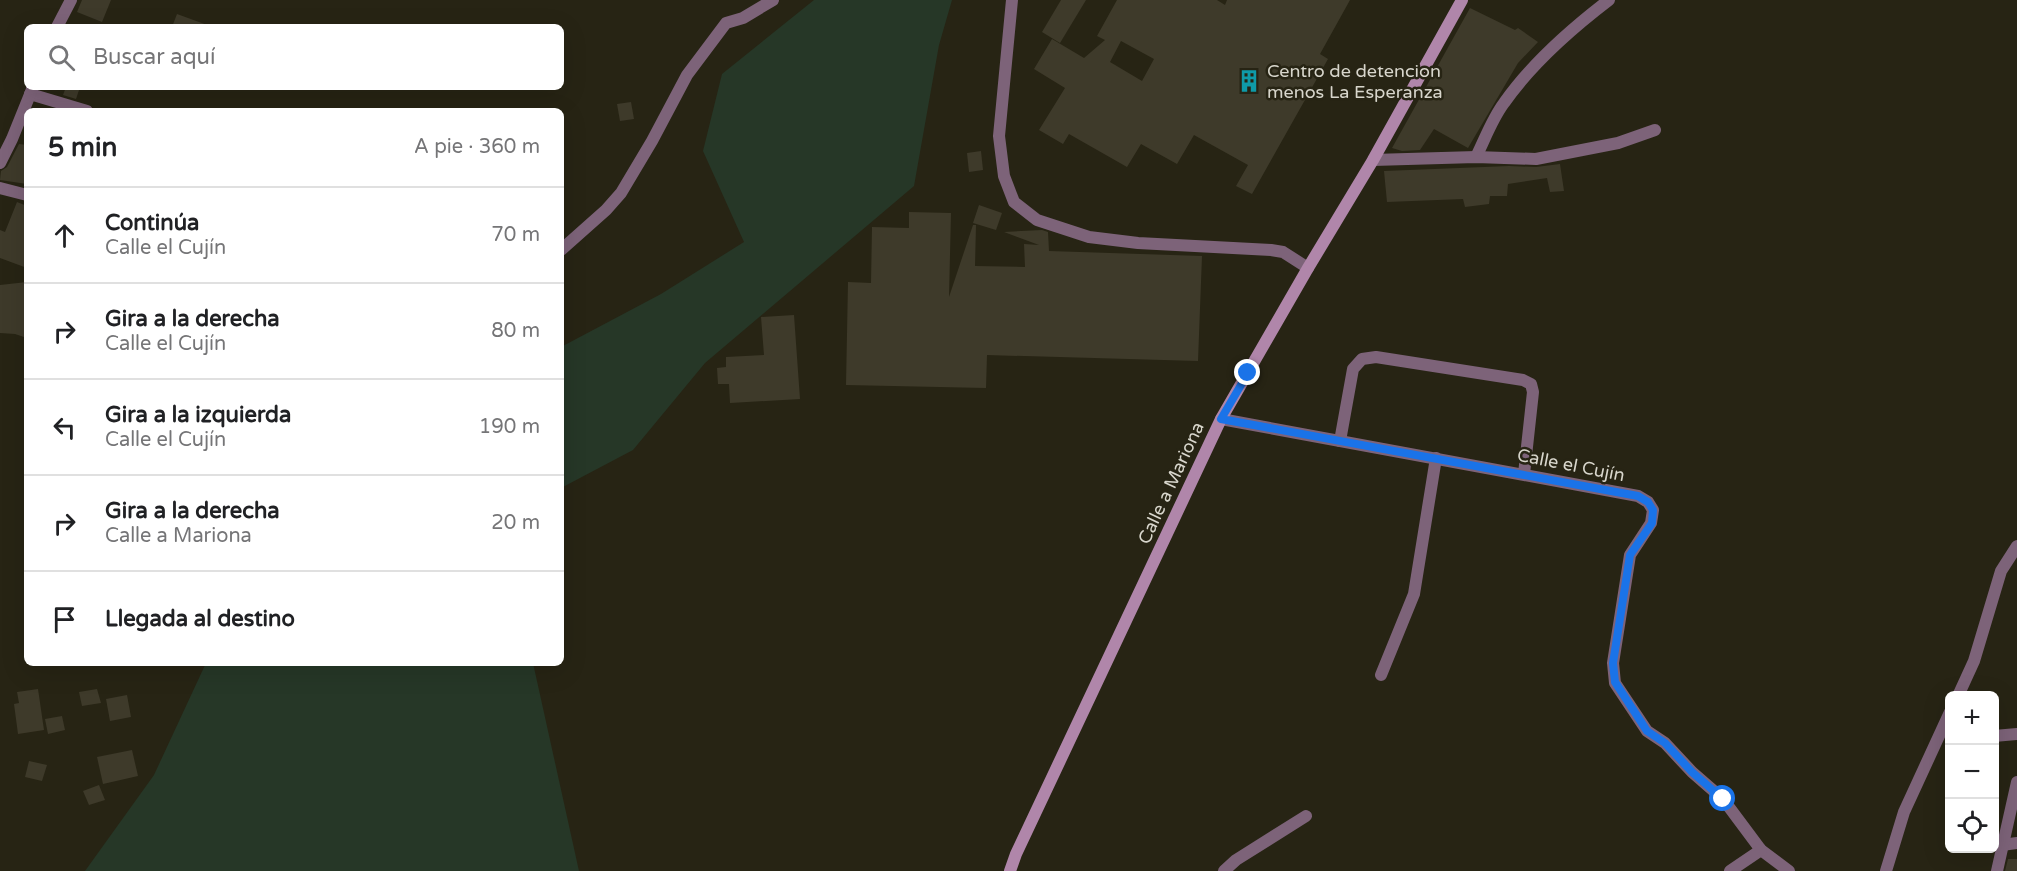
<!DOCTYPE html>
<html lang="es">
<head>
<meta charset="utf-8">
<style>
  :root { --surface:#fff; --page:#f6f6f6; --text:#202124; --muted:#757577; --line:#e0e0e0 }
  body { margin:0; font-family:"Varela Round",sans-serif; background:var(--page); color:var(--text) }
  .controls { position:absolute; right:18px; bottom:18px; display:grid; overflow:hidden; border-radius:9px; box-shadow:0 6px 24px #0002 }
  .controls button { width:54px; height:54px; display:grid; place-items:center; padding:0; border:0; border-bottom:2px solid var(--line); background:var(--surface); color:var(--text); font:30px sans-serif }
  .stop { position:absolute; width:18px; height:18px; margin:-14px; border:4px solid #1a73e8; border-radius:50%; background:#fff }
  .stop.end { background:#1a73e8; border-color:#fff; box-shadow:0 2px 6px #0008 }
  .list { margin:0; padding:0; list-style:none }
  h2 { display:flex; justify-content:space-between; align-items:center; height:78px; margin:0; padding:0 24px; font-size:26px }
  h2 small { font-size:20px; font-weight:400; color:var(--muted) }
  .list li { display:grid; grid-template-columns:39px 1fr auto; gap:18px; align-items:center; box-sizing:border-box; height:96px; padding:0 24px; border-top:2px solid var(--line) }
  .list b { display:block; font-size:22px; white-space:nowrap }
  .list p { margin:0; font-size:20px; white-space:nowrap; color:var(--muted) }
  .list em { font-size:20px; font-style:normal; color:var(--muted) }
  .icon { flex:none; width:33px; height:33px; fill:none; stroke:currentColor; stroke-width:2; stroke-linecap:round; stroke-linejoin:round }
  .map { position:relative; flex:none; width:2017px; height:871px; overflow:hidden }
  .search { position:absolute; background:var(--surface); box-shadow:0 6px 24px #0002; left:24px; top:24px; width:540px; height:66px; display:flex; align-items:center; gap:15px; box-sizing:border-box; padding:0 21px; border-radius:9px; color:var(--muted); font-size:22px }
  .panel { position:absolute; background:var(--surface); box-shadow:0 6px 24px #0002; left:24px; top:108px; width:540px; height:558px; border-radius:9px }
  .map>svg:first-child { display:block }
  .green { fill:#263727 }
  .building { fill:#3e3a2a; fill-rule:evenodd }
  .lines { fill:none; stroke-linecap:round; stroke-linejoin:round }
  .street { stroke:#7d6379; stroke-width:12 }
  .secondary { stroke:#b086aa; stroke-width:12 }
  .route { stroke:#1a73e8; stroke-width:8 }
  .labels { text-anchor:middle; stroke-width:5; stroke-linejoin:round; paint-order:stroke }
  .poi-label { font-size:18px; fill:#d8d6cc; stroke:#272414; text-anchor:start }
  .street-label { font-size:18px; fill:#d8d6cc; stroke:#272414 }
</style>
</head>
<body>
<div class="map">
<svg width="2017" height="871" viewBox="0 0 2017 871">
  <rect width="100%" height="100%" fill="#272414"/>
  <g class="green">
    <polygon points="814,0 952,0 939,45 914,186 705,363 633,450 561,488 561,347 661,294 744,242 703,151 722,74"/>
    <polygon points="206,663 533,663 579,871 85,871 154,775"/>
  </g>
  <g class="building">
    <polygon points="82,0 111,0 102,22 77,12"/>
    <polygon points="1061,0 1086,0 1060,43 1042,32"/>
    <path d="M1117,0H1217L1225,5L1227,0H1350L1320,54L1328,59L1252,194L1236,186L1248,165L1194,135L1177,164L1141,144L1127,167L1069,134L1063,144L1039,130L1065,88L1034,69L1052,39L1084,58L1105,40L1097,36ZM1121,41L1154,59L1142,81L1110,62Z"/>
    <polygon points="1470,8 1515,30 1518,28 1538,42 1518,63 1468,148 1434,129 1420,150 1402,151 1392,148"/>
    <polygon points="177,14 210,26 209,27 172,27"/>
    <polygon points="66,87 80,87 76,99 63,95"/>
    <polygon points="631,102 634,119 620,121 617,104"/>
    <polygon points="19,144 27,145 27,184 0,180 1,171 7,167"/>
    <polygon points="981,151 983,170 969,172 967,153"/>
    <polygon points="1560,164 1564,191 1550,192 1547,178 1508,184 1507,196 1490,196 1489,204 1465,207 1463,199 1387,202 1384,171 1509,166 1536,167"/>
    <polygon points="17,202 27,206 27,268 0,258 0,230 5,232"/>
    <polygon points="979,205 1002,213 996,230 973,223"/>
    <polygon points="909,212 951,213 949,297 973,225 976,225 975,266 1025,267 1024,244 1039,245 1004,232 1042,230 1048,232 1049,251 1202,256 1198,361 987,355 986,388 846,385 848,282 871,283 872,227 909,228"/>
    <polygon points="27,282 27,338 15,334 0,333 0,285"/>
    <polygon points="794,315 800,399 730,403 729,384 718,384 717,368 726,367 726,357 764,355 761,317"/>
    <polygon points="38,689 44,730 18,734 14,704 19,703 17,692"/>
    <polygon points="97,689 101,703 82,706 79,692"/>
    <polygon points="127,695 131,717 110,721 106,699"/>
    <polygon points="62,716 65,730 48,734 45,719"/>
    <polygon points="132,750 138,776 103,784 97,757"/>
    <polygon points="29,761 47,765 42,781 25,777"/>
    <polygon points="99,785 105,800 89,805 83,791"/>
    <polygon points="2008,859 2017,859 2017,871 2005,871"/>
  </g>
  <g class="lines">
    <g class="street">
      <polyline points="1012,0 999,136 1004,176 1014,202 1037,220 1089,237 1138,243 1271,250 1283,252 1308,268"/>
      <polyline points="57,27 71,0"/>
      <polyline points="30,94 87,111"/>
      <path d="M1476,157C1485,139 1492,119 1504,103C1532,63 1571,29 1609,0"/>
      <polyline points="1373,160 1476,157 1536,159 1618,143 1655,130"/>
      <polyline points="0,163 12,139 33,87"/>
      <polyline points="0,188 27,195"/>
      <polyline points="561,250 606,210 621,193 652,141 687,75 726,23 743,18 773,0"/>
      <polyline points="1221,419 1638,496 1648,502 1653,510 1651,523 1630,555 1613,663 1615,683 1647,731 1665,743 1692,772 1723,799 1761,850 1789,871"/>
      <polyline points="1340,441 1353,369 1362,359 1376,357 1523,380 1531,384 1533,392 1524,474"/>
      <polyline points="1381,675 1414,594 1436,458"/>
      <polyline points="1958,696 1974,661 2001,571 2017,546"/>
      <polyline points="1994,736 2017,734"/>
      <polyline points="2002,845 2017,843"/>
      <polyline points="1224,871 1236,860 1306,816"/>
      <polyline points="1730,871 1761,850"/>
      <polyline points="1886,871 1904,812 1950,712"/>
      <polyline points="1997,871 2017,782"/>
    </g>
    <polyline class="secondary" points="1010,871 1016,854 1221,419 1308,268 1373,160 1462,0"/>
  </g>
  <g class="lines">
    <polyline class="route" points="1248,373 1221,419 1638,496 1648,502 1653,510 1652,523 1630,555 1613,663 1615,682 1647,731 1665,743 1692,772 1723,799"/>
  </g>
  <defs>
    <g id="building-bare" transform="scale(1.8)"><path d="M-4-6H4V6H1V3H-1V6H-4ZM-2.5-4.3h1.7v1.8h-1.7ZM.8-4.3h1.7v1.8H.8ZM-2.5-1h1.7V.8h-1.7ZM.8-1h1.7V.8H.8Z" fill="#0f9aa8" stroke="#272414" stroke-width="2.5" paint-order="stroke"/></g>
  </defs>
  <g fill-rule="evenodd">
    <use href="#building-bare" x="1249" y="81"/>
  </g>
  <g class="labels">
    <g class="poi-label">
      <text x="1267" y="77">Centro de detencion<tspan x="1267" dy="21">menos La Esperanza</tspan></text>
    </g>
    <g class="street-label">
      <text transform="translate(1571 465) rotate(11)" y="6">Calle el Cujín</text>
      <text transform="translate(1171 483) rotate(-65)" y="6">Calle a Mariona</text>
    </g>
  </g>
</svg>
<div class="controls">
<button>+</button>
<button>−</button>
<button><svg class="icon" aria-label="locate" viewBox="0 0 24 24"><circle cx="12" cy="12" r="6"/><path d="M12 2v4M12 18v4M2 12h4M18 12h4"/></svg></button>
</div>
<div class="stop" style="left:1723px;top:799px"></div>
<div class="stop end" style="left:1248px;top:373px"></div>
<div class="search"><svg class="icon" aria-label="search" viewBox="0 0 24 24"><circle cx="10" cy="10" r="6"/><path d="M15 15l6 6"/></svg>Buscar aquí</div>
<section class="panel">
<h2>5 min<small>A pie · 360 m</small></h2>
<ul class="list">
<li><svg class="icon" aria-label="ahead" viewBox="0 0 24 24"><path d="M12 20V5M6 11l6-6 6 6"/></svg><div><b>Continúa</b><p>Calle el Cujín</p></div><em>70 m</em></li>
<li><svg class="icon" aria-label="right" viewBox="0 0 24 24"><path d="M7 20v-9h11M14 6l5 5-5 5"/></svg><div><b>Gira a la derecha</b><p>Calle el Cujín</p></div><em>80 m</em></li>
<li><svg class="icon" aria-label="left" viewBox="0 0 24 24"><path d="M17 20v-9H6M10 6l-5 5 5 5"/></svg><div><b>Gira a la izquierda</b><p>Calle el Cujín</p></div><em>190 m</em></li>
<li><svg class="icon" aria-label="right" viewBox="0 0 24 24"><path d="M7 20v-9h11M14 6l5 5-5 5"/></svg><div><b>Gira a la derecha</b><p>Calle a Mariona</p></div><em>20 m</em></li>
<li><svg class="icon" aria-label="arrive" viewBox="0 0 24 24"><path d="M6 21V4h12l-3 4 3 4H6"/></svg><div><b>Llegada al destino</b></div></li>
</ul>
</section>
</div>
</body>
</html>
